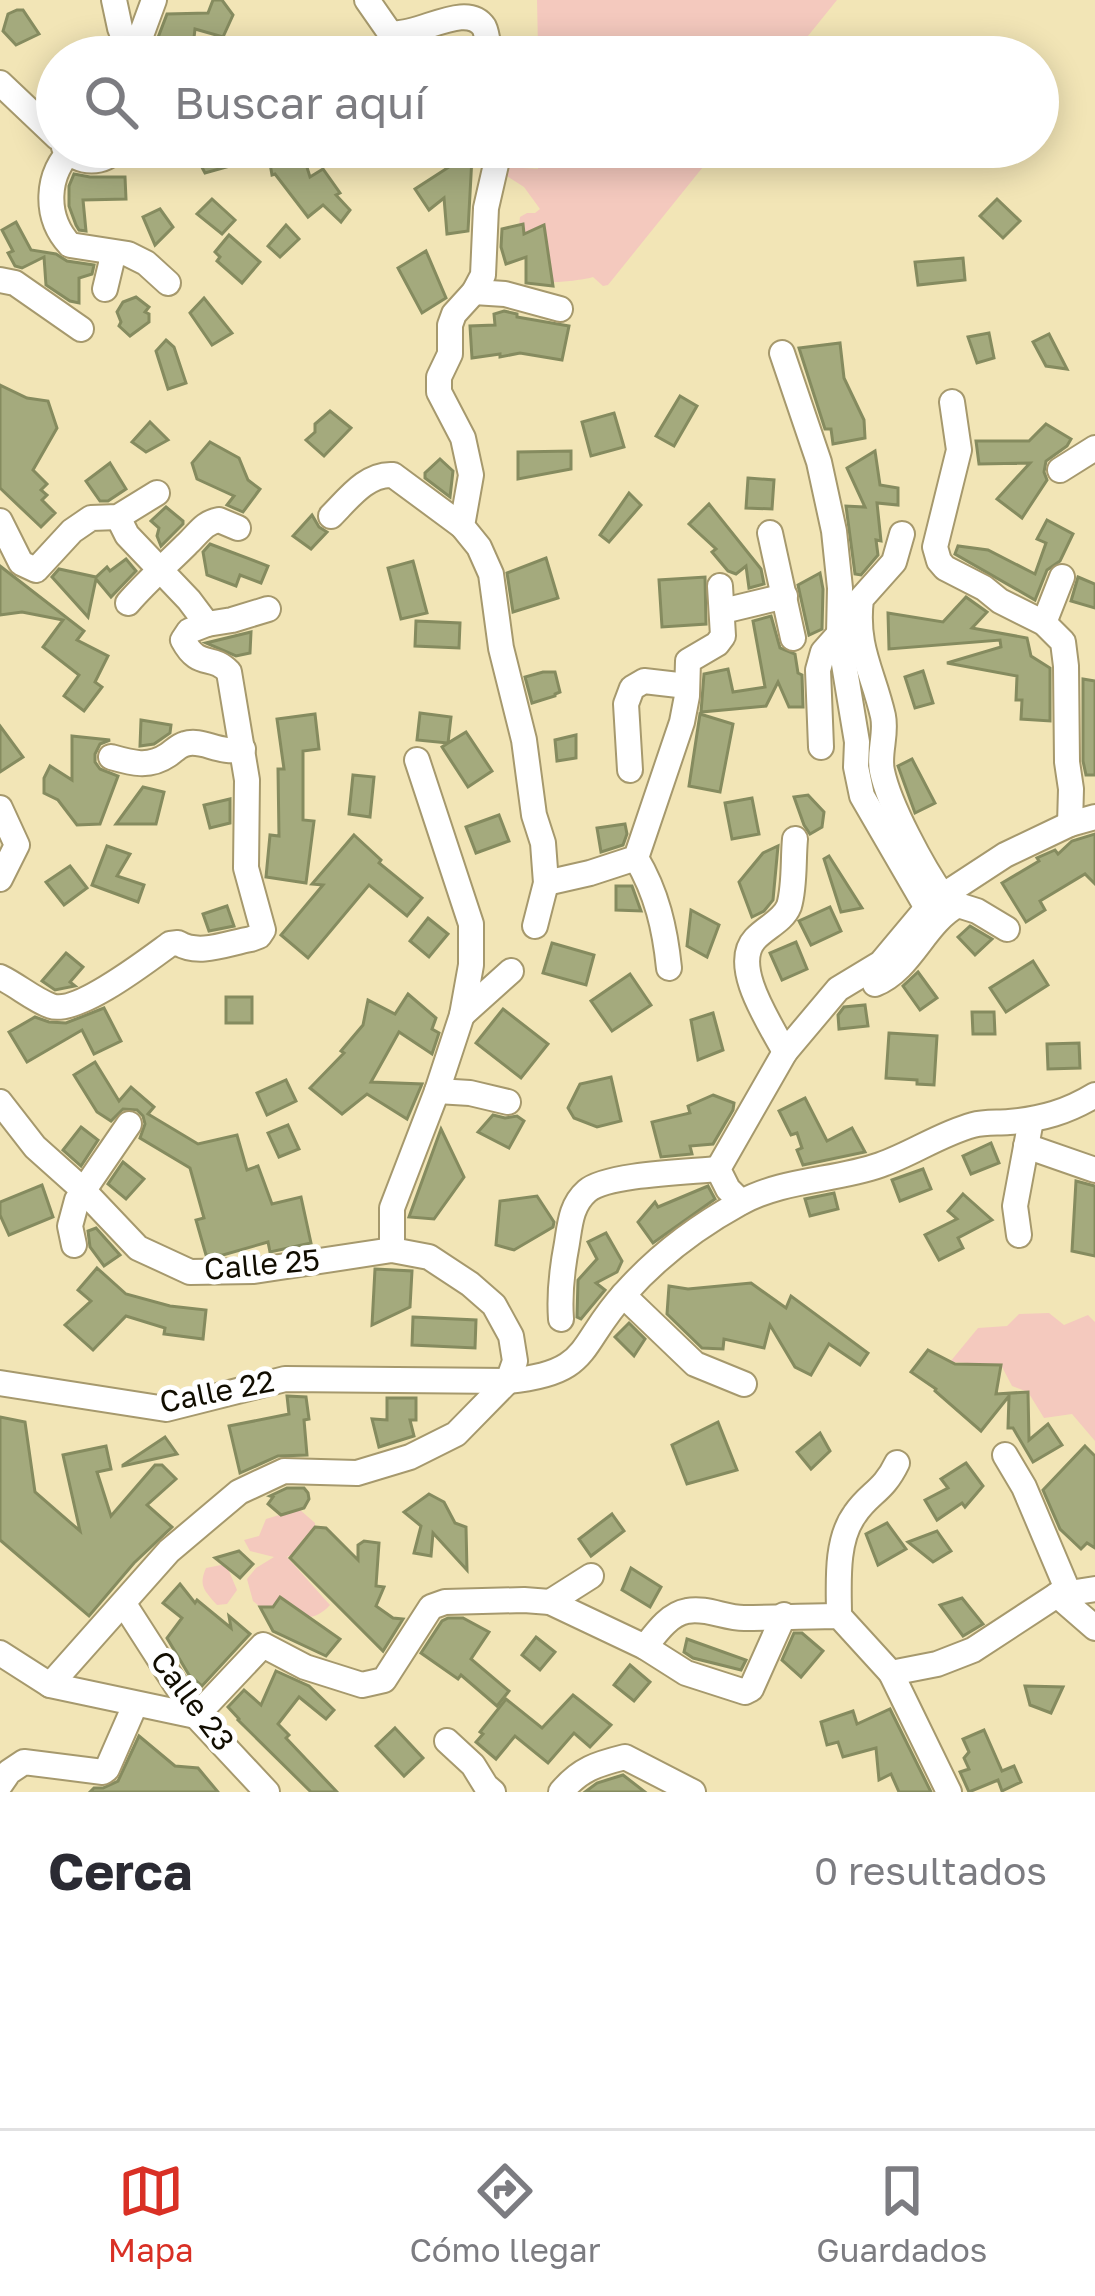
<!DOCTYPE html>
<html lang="es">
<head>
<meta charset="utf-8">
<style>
  :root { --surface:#fff; --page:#f7f7f7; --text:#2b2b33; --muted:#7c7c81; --line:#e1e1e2; --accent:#d93025 }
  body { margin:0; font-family:"Golos Text",sans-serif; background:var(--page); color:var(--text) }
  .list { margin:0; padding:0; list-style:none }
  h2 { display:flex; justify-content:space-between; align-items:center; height:156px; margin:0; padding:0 48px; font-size:51px }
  h2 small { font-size:39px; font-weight:400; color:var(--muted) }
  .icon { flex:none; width:66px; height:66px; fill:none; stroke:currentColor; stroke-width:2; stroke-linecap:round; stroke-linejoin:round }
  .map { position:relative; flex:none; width:1095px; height:1792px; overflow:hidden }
  .search { position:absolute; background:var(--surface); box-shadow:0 6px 30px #0003; left:36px; right:36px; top:36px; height:132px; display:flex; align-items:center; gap:30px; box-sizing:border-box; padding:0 42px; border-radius:66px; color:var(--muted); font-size:45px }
  .sheet { height:336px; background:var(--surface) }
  nav { display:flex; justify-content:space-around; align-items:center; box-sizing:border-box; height:168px; border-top:3px solid var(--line); background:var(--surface); font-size:33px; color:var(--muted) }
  nav a { display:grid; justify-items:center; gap:6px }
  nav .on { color:var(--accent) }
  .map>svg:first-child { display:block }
  .green { fill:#f4c9be }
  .building { fill:#a4aa7d; stroke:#858b5f; stroke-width:3 }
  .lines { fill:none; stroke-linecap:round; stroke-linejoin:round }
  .minor-casing { stroke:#a6996d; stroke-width:28 }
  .minor { stroke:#fff; stroke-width:24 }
  .labels { text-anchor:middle; stroke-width:10; stroke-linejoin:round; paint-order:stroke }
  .street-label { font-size:30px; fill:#110d00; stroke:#fff }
</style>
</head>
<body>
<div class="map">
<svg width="1095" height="1792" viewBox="0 0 1095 1792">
  <rect width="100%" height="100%" fill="#f2e5b6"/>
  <g class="green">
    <polygon points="537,0 837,0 791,57 535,57 538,47"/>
    <path d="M539,147H719L608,285L603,286L593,277C589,279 557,283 552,282L543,250L546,228L523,233L519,226L520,217L527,213H535L540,209L524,187L507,176L508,167L538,169Z"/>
    <polygon points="1049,1313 1064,1325 1088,1315 1095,1322 1095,1441 1072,1414 1044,1418 1028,1392 1012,1386 1001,1365 950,1362 978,1328 1007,1326 1019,1314"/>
    <path d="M299,1509L315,1523V1536L305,1537L300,1544L302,1549L287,1557L330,1605C306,1631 290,1607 260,1607L253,1601L247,1579L256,1568L274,1557L250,1551L244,1540L259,1536L266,1519Z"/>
    <path d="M226,1564L237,1590L227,1604L217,1605C205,1591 198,1586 206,1568Z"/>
  </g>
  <g class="building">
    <polygon points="213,0 222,0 233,15 223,37 195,29 192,55 151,56 167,14 208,13"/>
    <polygon points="17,10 23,10 39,34 16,45 3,31 8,14"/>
    <polygon points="191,147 223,147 230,166 205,173"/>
    <polygon points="301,148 310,177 323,169 340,193 336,195 350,210 341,222 323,205 308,217 275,174 272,175 269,158"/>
    <polygon points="472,157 468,231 447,234 444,198 429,210 415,189 455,163"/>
    <polygon points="74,174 90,177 125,177 126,199 83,200 86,231 79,230 76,225 69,206 69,186"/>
    <polygon points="212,199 235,220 222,234 197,214"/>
    <polygon points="997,199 1020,221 1003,238 980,216"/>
    <polygon points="160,209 173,227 155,245 143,217"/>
    <polygon points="16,222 31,250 56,254 67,261 94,265 92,274 79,278 79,303 70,301 46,285 44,257 22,268 15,266 8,253 13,251 2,230"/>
    <polygon points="523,224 524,234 544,225 553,286 526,283 526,257 506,264 501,247 502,229"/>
    <polygon points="286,225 299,239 280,257 268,246"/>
    <polygon points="229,235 260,262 242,283 217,261 220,257 215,252"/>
    <polygon points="426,251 446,298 422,313 398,268"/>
    <polygon points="963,258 965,280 918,285 915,262"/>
    <polygon points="136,297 149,307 145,312 149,314 149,322 130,336 119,326 121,322 117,312 123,302"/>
    <polygon points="204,298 232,333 212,345 190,313"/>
    <polygon points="504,311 517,314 517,317 569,326 562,360 520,353 500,357 500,354 472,358 470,326 495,325 494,314"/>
    <polygon points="989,333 994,358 977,363 968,337"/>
    <polygon points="1049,334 1067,369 1046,366 1033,342"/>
    <polygon points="166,340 174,347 186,383 168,389 156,351"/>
    <polygon points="840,343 844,378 864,420 865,438 833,444 831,429 825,429 799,348"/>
    <polygon points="0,385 27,398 48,401 57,428 33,470 47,484 41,490 47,495 42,500 55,513 41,527 0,488"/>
    <polygon points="680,396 697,406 674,446 656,436"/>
    <polygon points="330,411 351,428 324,456 306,440 315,432 315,424"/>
    <polygon points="614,413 624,447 591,456 582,422"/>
    <polygon points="150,422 168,440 146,452 132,442"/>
    <polygon points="1046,424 1071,439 1067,446 1046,461 1044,472 1047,480 1022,518 997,499 1030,463 979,464 976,441 1029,441"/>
    <polygon points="210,442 239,458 248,480 260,489 243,512 227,505 234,496 197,479 192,463"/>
    <polygon points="571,451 571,469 518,479 518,452"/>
    <polygon points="875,451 880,485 898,488 898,505 877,503 881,541 876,540 878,555 861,575 855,574 846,506 865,507 847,468"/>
    <polygon points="440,459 453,471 450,497 425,478 425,473"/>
    <polygon points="110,463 126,489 108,501 100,501 86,481"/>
    <polygon points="748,478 774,480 772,509 746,508"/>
    <polygon points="629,493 641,505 609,542 600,535"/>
    <polygon points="709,504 761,569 764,584 749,588 746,566 736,574 728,571 712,552 716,549 689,524"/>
    <polygon points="166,507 183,521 183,524 161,546 157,536 159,528 151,521"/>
    <polygon points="312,515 319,527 327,532 311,549 293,536"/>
    <polygon points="1047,520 1073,534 1060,561 1047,570 1035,600 955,554 958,546 988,550 1035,574 1046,543 1037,539"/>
    <polygon points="210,544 268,566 261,583 240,575 236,586 207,575 203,552"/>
    <polygon points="546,558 558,598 513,612 507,573"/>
    <polygon points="126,559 136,571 111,597 96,579 88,617 52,577 59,569 96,577 107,567 110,571"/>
    <polygon points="413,561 427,613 401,619 388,568"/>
    <polygon points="0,566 84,631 77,640 108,656 95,682 102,687 84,711 64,696 79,675 43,647 63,620 22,612 0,615"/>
    <polygon points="820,573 823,589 822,629 809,635 798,585"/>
    <polygon points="705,577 706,624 662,627 659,580"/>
    <polygon points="1078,577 1095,584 1095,608 1071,601"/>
    <polygon points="966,597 987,612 972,628 1027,638 1031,656 1050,668 1050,721 1021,719 1022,700 1016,700 1017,676 947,663 1001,647 1000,640 889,649 888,613 943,622"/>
    <polygon points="771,616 780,648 795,654 798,673 802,675 803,707 789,707 778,682 766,706 701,712 704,674 728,669 733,692 765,687 753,621"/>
    <polygon points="416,621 460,623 459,648 415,646"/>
    <polygon points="251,632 250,653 236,656 206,643"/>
    <polygon points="923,671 933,703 915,708 905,677"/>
    <polygon points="543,672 555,672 560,692 555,694 555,696 532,703 525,677"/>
    <polygon points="1083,679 1095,681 1095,775 1086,775 1083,761"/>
    <polygon points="420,713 451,717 448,743 466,732 492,771 468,787 442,747 448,743 417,740"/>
    <polygon points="315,714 319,749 303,751 303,820 314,821 306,883 266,877 270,835 279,836 278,769 284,769 277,719"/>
    <polygon points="700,714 733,724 720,792 689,786"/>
    <polygon points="141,720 171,725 170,733 154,744 140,746"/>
    <polygon points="0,726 23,757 0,772"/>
    <polygon points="576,735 576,758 557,761 555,740"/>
    <polygon points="72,736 110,740 100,744 95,754 95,762 100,769 118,776 100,824 77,825 58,800 44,793 44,778 50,766 72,780"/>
    <polygon points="912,759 935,803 915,813 898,766"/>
    <polygon points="353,775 374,777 370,817 349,814"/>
    <polygon points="143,787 164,792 156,824 116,824"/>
    <polygon points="808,795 824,812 822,827 810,834 804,825 794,797"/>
    <polygon points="752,798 759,834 732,839 725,803"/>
    <polygon points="230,799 230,823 210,828 204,805"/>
    <polygon points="499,815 509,841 476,853 466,827"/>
    <polygon points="625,824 627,834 623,845 601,852 597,828"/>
    <polygon points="1095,834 1095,884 1085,874 1040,901 1045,910 1026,922 1002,883 1039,861 1037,858 1055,850 1058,854 1072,841"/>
    <polygon points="354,835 381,860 379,863 422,898 407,916 369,885 308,958 281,935 323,885 312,884"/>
    <polygon points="107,846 130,854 117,876 144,885 138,902 92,885"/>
    <polygon points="778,846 773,900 764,911 752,917 739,882 763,853"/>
    <polygon points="829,856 862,908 841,912 824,859"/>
    <polygon points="70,866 87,888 64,905 46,882"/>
    <polygon points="616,886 632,886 641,911 616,910"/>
    <polygon points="227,906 234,926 209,931 203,914"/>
    <polygon points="830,907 841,931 811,945 799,921"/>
    <polygon points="691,910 719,925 707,957 687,946"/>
    <polygon points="428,918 448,934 429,957 410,941"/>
    <polygon points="970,926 992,939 975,955 958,937"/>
    <polygon points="796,942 807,969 782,980 770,953"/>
    <polygon points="552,943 594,955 586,985 543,973"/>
    <polygon points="66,953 83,967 70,982 75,986 55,990 42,981"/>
    <polygon points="1033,961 1048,985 1006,1012 990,988"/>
    <polygon points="918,972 937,998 920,1010 903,986"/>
    <polygon points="630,974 651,1005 612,1031 591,1001"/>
    <polygon points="408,994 436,1018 432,1029 439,1033 432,1054 399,1032 371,1082 422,1084 407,1119 367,1094 342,1114 310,1088 344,1053 341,1051 363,1025 368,1000 395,1014"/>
    <rect x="226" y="997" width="26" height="26"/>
    <polygon points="865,1005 868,1026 839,1029 838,1015 844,1007"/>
    <polygon points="104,1008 121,1041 94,1054 82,1030 27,1062 9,1032 35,1017 49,1022 66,1023"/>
    <polygon points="503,1009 548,1044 521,1078 476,1043"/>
    <polygon points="972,1012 994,1012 995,1034 973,1034"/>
    <polygon points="713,1013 723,1050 698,1060 691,1020"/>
    <polygon points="889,1033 937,1036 934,1085 917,1084 917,1080 886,1078"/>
    <polygon points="1079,1043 1080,1068 1048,1069 1047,1044"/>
    <polygon points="95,1062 119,1101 131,1087 154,1107 148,1114 198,1144 237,1135 247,1170 258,1166 272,1204 301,1197 311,1243 270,1252 268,1242 223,1255 206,1255 196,1220 204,1218 190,1168 140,1138 145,1124 143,1116 137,1110 123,1109 111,1121 97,1112 74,1075"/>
    <polygon points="611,1077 621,1121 597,1127 574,1118 568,1108 580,1084"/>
    <polygon points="286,1080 296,1101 267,1115 257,1093"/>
    <polygon points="713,1095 734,1103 733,1110 713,1144 690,1146 692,1154 661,1157 652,1122 690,1113 688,1106"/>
    <polygon points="805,1098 827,1141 852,1128 865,1152 803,1165 797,1150 802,1148 797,1133 791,1135 779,1111"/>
    <polygon points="493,1115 505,1118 517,1116 524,1121 509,1148 478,1132"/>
    <polygon points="288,1125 299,1149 279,1157 268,1133"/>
    <polygon points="81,1127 98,1140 81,1166 63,1150"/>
    <polygon points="441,1129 464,1177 434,1219 409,1217"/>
    <polygon points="991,1143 999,1163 971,1174 963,1156"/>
    <polygon points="123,1162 144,1179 126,1199 108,1184"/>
    <polygon points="923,1169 931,1189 900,1201 892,1180"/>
    <polygon points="1076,1181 1095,1186 1095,1256 1072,1251"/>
    <polygon points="42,1185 53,1217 9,1235 0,1215 0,1202"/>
    <polygon points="708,1186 715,1199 653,1243 638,1222 655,1202 658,1207"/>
    <polygon points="834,1193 838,1209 810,1216 805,1199"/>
    <polygon points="963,1194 992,1220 958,1238 963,1248 939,1260 925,1235 957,1219 948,1211"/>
    <polygon points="537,1196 554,1222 553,1227 514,1250 496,1245 500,1201"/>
    <polygon points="96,1228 120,1255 104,1266 90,1247 88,1231"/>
    <polygon points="606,1233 622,1261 617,1272 596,1283 605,1290 581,1319 577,1317 578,1280 597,1259 588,1242"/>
    <polygon points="97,1268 126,1294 170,1306 206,1310 203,1339 164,1334 165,1328 126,1316 93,1350 65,1325 91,1301 78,1290"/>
    <polygon points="375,1269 412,1271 410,1307 372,1325"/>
    <polygon points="751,1283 786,1308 791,1296 868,1353 860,1365 829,1344 811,1375 795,1367 770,1325 764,1348 724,1339 723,1349 702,1348 667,1314 669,1286 688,1289"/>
    <polygon points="413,1317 476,1320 475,1348 412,1345"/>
    <polygon points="629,1323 645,1339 634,1356 615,1337"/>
    <polygon points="928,1350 955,1364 1001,1365 996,1394 1028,1392 1029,1440 1048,1424 1062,1445 1033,1462 1013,1428 1008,1428 1009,1396 981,1431 935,1391 936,1389 911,1372"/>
    <polygon points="287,1396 306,1397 309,1419 304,1420 307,1455 278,1456 240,1473 229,1426 289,1414"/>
    <polygon points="387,1398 416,1398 416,1420 410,1420 414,1436 379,1447 372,1419 387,1420"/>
    <polygon points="0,1417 25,1422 35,1492 80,1531 63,1455 106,1446 111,1469 97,1472 111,1516 155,1465 162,1465 176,1479 147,1505 172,1527 134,1563 89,1616 0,1540"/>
    <polygon points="718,1422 737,1470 687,1484 672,1445"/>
    <polygon points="820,1433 830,1451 811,1469 797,1452"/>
    <polygon points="165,1437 177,1454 123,1466 123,1465"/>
    <polygon points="1085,1446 1095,1456 1095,1548 1087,1543 1081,1549 1060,1529 1043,1490"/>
    <polygon points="966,1463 983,1486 965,1507 962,1503 937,1520 925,1500 948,1488 941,1479"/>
    <polygon points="287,1488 304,1488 308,1493 309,1499 304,1508 281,1515 268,1504 273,1497 270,1496"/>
    <polygon points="429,1494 444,1502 455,1523 466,1527 467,1570 433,1533 431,1556 414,1553 421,1526 404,1512"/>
    <polygon points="612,1514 624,1531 591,1556 579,1539"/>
    <polygon points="887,1523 906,1549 878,1565 866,1534"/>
    <polygon points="315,1527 326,1528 358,1560 358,1545 364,1541 379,1543 376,1586 384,1587 376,1606 393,1618 403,1619 383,1651 290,1558"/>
    <polygon points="937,1531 951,1551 933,1562 908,1542"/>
    <polygon points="239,1551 253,1564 240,1578 215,1558"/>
    <polygon points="631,1568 661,1587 650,1607 622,1590"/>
    <polygon points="180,1584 195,1603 197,1600 231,1628 229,1616 250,1634 202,1686 189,1675 167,1638 182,1618 163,1603"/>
    <polygon points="280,1597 340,1639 326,1656 273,1631 260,1607 273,1607"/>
    <polygon points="962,1598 983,1624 963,1636 940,1605"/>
    <polygon points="448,1618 463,1618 489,1632 471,1659 509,1691 497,1706 461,1675 458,1679 421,1653 442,1621"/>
    <polygon points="794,1633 802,1633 823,1651 801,1677 782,1660"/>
    <polygon points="536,1637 555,1652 540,1670 522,1655"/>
    <polygon points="687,1639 746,1660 741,1670 693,1658 684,1652"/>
    <polygon points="630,1665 650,1682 634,1701 614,1685"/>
    <polygon points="276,1671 309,1686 334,1710 326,1719 299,1697 278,1724 289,1735 286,1738 337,1792 311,1792 238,1720 239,1719 228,1707 244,1690 261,1705"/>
    <polygon points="1025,1686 1063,1687 1051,1713 1030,1705"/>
    <polygon points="573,1695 611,1725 590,1747 574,1733 548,1763 515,1736 496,1759 476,1742 483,1734 480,1732 506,1699 542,1728"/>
    <polygon points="890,1709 931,1792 899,1792 891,1774 879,1780 876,1748 843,1757 838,1742 827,1745 821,1722 853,1711 857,1724"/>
    <polygon points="395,1728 423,1758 404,1776 376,1746"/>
    <polygon points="984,1730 1002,1771 1014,1766 1021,1782 1002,1791 998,1780 969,1792 960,1772 969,1769 964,1758 969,1752 963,1739"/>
    <polygon points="139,1736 175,1766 198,1768 218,1792 90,1792 94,1788 103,1788 118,1781"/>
    <polygon points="623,1775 645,1792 585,1792 597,1783"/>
  </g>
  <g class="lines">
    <g class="minor-casing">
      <g id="minor">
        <polyline points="114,0 120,28 131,57"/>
        <path d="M367,0L390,33C417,38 466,0 484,27C488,35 488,48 490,57"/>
        <polyline points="133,57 154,0"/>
        <polyline points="0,83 57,137"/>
        <path d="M64,147C80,165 103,165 119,147"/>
        <path d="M74,147C45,174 44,217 70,245L128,254L146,263L168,283"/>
        <polyline points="500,147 486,208 483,275 474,292 454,314 450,325 450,354 439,377 439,392 463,438 471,475 462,526 479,547 491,574 501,648 524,740 534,815 543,843 546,883 535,926"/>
        <polyline points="0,280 15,283 81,329"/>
        <polyline points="105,289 111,264 111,252"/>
        <polyline points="474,292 505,294 560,309"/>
        <polyline points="782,353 819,462 834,531 840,588 839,634 857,742 856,767 862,796 927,908"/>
        <polyline points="952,402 959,450 935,547 939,561 945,568 984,588 1000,601 1044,623 1063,642 1066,666 1067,762 1071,789 1070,824"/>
        <polyline points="1060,470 1095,448"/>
        <path d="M331,516C348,499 367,473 393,475L462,526"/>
        <polyline points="118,517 127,535 189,600 207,624 232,620 268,609"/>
        <polyline points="0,521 21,563 36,570 72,531 91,518 118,517 157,493"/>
        <polyline points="770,533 793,638"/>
        <path d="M902,534L894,562L861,599C855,647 873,672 883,716C887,735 878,753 882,771C889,805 923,868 943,896"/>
        <path d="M128,603C147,581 167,564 187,544C199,533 203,523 219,520L238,528"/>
        <polyline points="723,611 785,596"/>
        <polyline points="1044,623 1062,577"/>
        <polyline points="821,747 818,670 823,652 839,634"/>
        <path d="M111,757C132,763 149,768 168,755C174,751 178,746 185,744C202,738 220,755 243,749"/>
        <polyline points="630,770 626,704 632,688 644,681 687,686"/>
        <polyline points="0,808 17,845 0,879"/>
        <path d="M636,858C657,893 665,929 669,968"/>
        <polyline points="546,883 590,873 636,858 682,722 687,696 688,661 717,644 723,636 720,586"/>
        <path d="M0,977C17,985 34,1000 51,1006C77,1015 148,960 170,944L178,943C199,956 228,943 251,939L259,936L263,930L246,868L247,780L229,672C211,653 199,670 183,640L189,631L207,624"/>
        <path d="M875,984C912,969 924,923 958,905L977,911L1007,929"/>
        <polyline points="462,1015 511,971"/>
        <path d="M785,1052C771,1025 730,966 755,939C766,927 783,921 789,906C795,886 793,860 795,839"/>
        <polyline points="437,1091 470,1093 508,1102"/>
        <polyline points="0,1102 35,1147 82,1189 138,1248 190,1272 254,1271 392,1250 429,1257 470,1284 494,1305 511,1336 515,1361 508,1381 456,1434 410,1457 357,1473 284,1471 239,1492 169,1551 50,1685"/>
        <polyline points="1026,1146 1095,1170"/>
        <polyline points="741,1202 728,1189 718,1169 785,1052 838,989 881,963 927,908 953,889 1005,855 1070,824 1095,817"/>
        <polyline points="1019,1235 1015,1206 1031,1120"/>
        <polyline points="74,1245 70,1226 77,1200 129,1124"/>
        <polyline points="392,1250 392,1208 437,1091 462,1015 471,965 471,924 417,760"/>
        <polyline points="623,1295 695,1364 744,1384"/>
        <path d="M561,1319C559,1292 562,1269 567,1243C570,1224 571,1205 587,1191C607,1174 689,1172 718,1169"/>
        <path d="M0,1383L166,1409L285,1379L508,1381C593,1373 577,1345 625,1293C657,1257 698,1226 740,1203C783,1179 834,1181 880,1165C912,1154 940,1134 973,1125C984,1122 997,1123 1009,1122C1042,1119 1067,1112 1095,1095"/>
        <polyline points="1005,1455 1024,1487 1068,1591"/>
        <polyline points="1057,1595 1095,1628"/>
        <polyline points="550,1602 591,1576"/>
        <polyline points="124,1604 196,1716 267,1792"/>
        <path d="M839,1616C839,1585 835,1541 855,1514C870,1492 883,1492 897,1463"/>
        <polyline points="645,1647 686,1673 745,1692 751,1689 784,1615"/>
        <path d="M0,1653L50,1685L196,1716L263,1645L305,1667L362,1685L384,1680L431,1607L445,1602L524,1600L550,1602L645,1647C656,1633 669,1614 687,1611C706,1607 725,1618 744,1618C775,1618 807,1616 839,1616L891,1673L937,1664L973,1650L1057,1595L1095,1589"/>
        <polyline points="891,1673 949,1792"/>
        <polyline points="447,1741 473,1765 486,1786 493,1792"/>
        <polyline points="0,1785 9,1772 24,1762 103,1772 107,1769 135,1705"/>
        <path d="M561,1792C580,1769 597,1764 625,1757L693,1792"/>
      </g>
    </g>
    <use href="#minor" class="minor"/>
  </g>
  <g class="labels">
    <g class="street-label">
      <text transform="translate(262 1265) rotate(-5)" y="10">Calle 25</text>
      <text transform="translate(217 1392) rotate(-11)" y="10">Calle 22</text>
      <text transform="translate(192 1701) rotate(53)" y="10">Calle 23</text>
    </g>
  </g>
</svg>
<div class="search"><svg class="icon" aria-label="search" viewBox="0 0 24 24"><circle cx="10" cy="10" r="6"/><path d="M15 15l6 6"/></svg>Buscar aquí</div>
</div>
<section class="sheet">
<h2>Cerca<small>0 resultados</small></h2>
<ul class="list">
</ul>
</section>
<nav>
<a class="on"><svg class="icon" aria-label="map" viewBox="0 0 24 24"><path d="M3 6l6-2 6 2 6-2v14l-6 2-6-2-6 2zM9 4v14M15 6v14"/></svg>Mapa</a>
<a><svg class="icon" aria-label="directions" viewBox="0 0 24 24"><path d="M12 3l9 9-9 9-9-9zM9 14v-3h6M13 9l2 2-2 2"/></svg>Cómo llegar</a>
<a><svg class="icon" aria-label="saved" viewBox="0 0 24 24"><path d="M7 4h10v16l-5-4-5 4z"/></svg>Guardados</a>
</nav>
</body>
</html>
